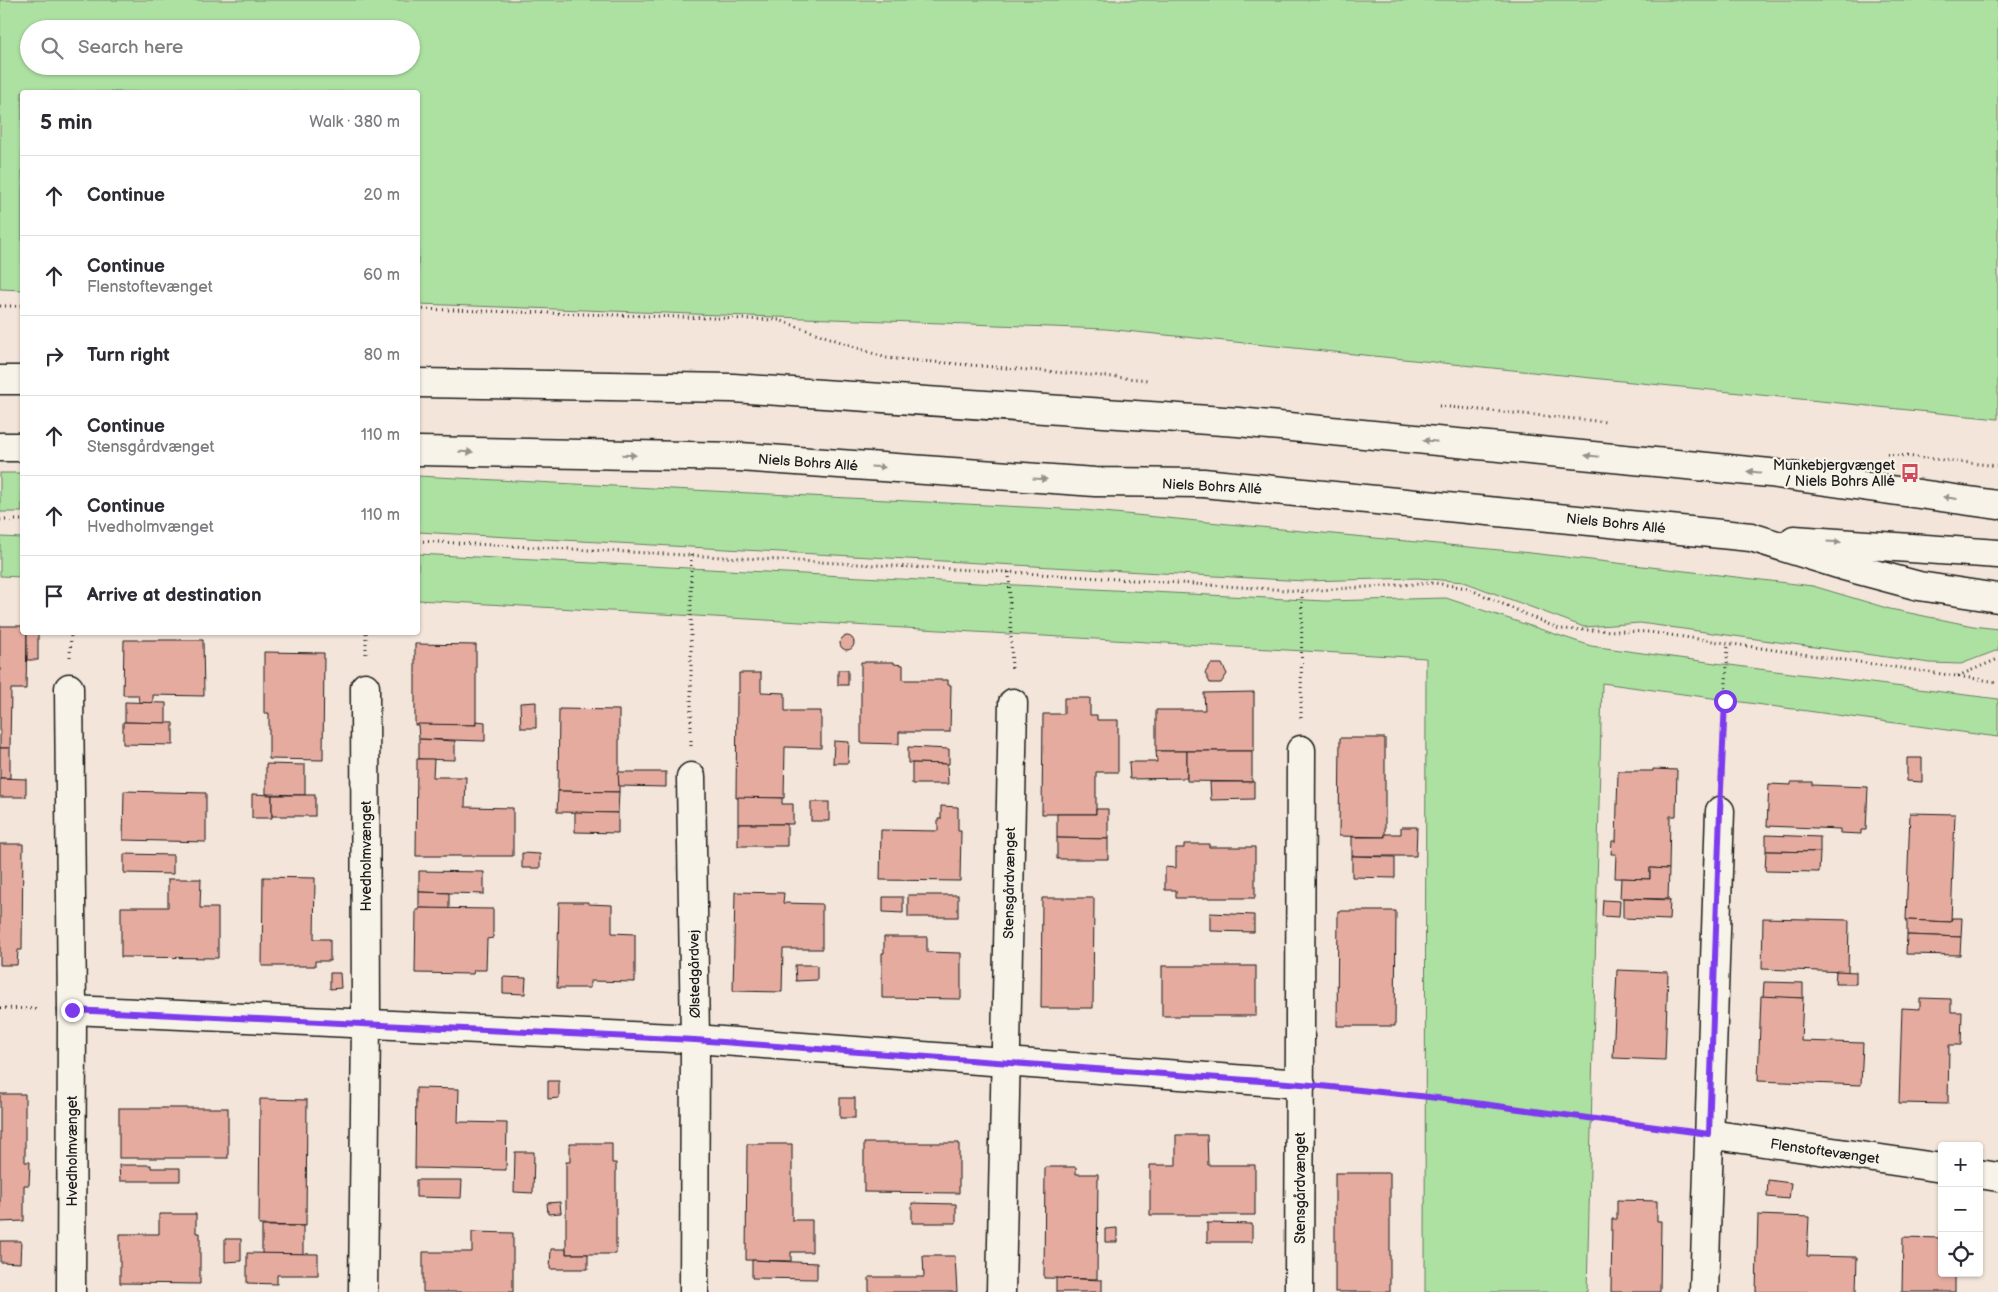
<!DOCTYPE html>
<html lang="en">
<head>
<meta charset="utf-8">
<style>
  :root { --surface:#fff; --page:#f2f2f3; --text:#2b2b33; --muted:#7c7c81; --line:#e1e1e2 }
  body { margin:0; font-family:"Balsamiq Sans",sans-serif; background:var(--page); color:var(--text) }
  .controls { position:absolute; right:15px; bottom:15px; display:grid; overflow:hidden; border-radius:5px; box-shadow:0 1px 4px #0004 }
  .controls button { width:45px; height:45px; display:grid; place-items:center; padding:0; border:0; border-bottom:1px solid var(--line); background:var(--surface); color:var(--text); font:25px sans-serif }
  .stop { position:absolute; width:15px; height:15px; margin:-11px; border:4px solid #7c3aed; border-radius:50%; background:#fff }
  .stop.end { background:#7c3aed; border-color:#fff; box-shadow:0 1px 5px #0008 }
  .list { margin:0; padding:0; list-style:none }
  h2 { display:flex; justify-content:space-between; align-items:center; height:65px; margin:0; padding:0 20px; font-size:21px }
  h2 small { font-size:16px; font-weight:400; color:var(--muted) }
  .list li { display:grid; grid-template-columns:32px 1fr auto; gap:15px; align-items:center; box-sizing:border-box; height:80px; padding:0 20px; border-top:1px solid var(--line) }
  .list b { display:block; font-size:19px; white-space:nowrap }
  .list p { margin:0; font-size:16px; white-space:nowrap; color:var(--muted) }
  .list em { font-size:16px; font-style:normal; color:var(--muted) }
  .icon { flex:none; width:28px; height:28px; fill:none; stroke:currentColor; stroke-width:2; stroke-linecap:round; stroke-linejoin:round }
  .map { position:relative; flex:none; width:1998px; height:1292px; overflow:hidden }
  .search { position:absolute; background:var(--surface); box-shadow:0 1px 4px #0004; left:20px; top:20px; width:400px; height:55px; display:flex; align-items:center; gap:12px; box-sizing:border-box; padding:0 18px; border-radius:28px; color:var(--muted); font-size:19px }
  .panel { position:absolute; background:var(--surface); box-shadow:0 1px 4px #0004; left:20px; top:90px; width:400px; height:545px; border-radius:5px }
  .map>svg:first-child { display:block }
  .green { fill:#ade1a2; stroke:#647e5f; fill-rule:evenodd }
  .building { fill:#e5ab9f; stroke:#1c1c1c }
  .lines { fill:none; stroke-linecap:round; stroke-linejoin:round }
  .street-casing { stroke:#1c1c1c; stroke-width:31 }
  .secondary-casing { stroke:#1c1c1c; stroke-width:31 }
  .path { stroke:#1c1c1c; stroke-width:3; stroke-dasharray:1 4; stroke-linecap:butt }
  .street { stroke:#f7f3e8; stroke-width:28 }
  .secondary { stroke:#f7f3e8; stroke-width:28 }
  .oneway { fill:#94928c }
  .route { stroke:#7c3aed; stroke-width:6 }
  .labels { text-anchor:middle; stroke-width:4.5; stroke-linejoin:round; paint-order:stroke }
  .street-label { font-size:14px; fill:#1c1c1c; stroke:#f7f3e8 }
  .poi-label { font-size:14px; fill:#1c1c1c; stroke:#f7f3e8; text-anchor:end }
</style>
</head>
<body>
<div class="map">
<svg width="1998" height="1292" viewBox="0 0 1998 1292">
  <rect width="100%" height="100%" fill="#f3e5d9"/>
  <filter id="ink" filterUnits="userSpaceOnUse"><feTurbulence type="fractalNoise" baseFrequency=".02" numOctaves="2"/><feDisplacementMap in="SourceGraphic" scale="10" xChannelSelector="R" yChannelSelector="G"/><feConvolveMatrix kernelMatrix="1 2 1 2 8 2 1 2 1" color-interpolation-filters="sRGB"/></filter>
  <g filter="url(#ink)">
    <g class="green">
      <path d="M0,0H1998V419L1106,329L418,304V92H22V290L0,289ZM29,29H411V66H29Z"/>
      <rect x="0" y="473" width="22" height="39"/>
      <polygon points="418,476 1083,510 1531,553 1813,586 1890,609 1973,626 1998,629 1998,650 1961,664 1930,663 1640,623 1584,627 1464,582 1418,578 1305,581 418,532"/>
      <polygon points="0,537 22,538 22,577 0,576"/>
      <polygon points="418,554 1325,601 1446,598 1591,646 1759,669 1998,699 1998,737 1602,683 1587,1292 1425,1292 1426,658 418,600"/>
    </g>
    <g class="building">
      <polygon points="0,626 22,626 22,632 27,632 26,689 11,689 10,748 0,748"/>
      <rect x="27" y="632" width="11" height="28"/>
      <circle cx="847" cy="643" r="7"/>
      <polygon points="124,640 203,640 204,696 153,695 153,703 139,702 138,695 123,695"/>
      <polygon points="415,644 476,645 476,725 415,725"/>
      <polygon points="264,652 324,653 323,760 269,759 269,713 264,713"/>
      <polygon points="861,662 894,662 894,664 903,665 903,680 948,680 948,685 951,685 950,732 899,732 899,744 861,743"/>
      <polygon points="1211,664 1222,664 1227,674 1221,683 1210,683 1205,673"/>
      <rect x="838" y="670" width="10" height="15"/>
      <polygon points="739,673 761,673 761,692 785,693 785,711 821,711 821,748 785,747 784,798 736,798 737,693 739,693"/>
      <polygon points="1254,692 1254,751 1156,751 1156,710 1205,710 1204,693"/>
      <polygon points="1064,698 1090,698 1090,715 1097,715 1097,720 1118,720 1118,772 1096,772 1096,814 1042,814 1043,714 1064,714"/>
      <polygon points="125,702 166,703 166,723 125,722"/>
      <polygon points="536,702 536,728 521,728 520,703"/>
      <polygon points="559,709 619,710 619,792 558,791"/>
      <polygon points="476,721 485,722 485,741 419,739 418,724 476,725"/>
      <polygon points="123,722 173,723 173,745 123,744"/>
      <polygon points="1340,738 1385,738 1385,837 1339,836"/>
      <polygon points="419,739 455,741 455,760 419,759"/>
      <polygon points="834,741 849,742 848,763 833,763"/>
      <polygon points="908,747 949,749 949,764 908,763"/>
      <rect x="0" y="748" width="10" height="30"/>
      <polygon points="1156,751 1187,751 1187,778 1130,779 1129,762 1157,762"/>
      <polygon points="1187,751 1252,751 1252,782 1187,781"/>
      <polygon points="1907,758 1922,758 1922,782 1907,781"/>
      <polygon points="417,759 434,759 433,777 466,777 465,807 513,808 513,856 416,856"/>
      <polygon points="912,763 947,764 948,784 912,784"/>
      <polygon points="266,764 305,765 305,795 266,794"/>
      <polygon points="1653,769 1677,770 1676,816 1670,816 1669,869 1650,868 1650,879 1615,878 1616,854 1611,854 1612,841 1616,841 1618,771 1653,771"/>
      <polygon points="618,772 666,772 666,787 619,786"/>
      <polygon points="0,778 26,779 26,797 0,797"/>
      <polygon points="1210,782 1254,782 1254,799 1211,800"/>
      <polygon points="1791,782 1812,782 1812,785 1868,787 1866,830 1861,830 1861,834 1840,833 1840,829 1767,826 1769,784 1791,785"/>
      <polygon points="124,791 206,793 206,842 123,840"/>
      <polygon points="558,791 619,792 618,813 557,812"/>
      <polygon points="252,794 272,795 272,818 252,818"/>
      <rect x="272" y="795" width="43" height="21"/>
      <polygon points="738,797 782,798 782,804 793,804 793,824 738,824"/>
      <rect x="811" y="802" width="18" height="19"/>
      <polygon points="941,806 958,807 958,831 961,831 960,881 880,880 881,830 938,831 938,819 941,819"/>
      <polygon points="1096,809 1108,809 1108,839 1057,838 1057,814 1096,814"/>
      <polygon points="575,812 618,813 618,833 575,832"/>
      <polygon points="1910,813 1955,814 1951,922 1906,920"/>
      <rect x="738" y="824" width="49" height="22"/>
      <polygon points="1401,827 1417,827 1416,856 1352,856 1352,837 1385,837 1385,834 1401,834"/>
      <polygon points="1766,835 1820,837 1820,852 1766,851"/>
      <polygon points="1057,838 1108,839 1108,859 1057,859"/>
      <polygon points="0,844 23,844 22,950 18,950 17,965 0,965"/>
      <polygon points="1184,844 1209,844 1209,847 1255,847 1255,898 1176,898 1176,890 1165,890 1165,867 1176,868 1176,848 1184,848"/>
      <polygon points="1766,851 1820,852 1819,872 1765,871"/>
      <polygon points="522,853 540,854 540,868 522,868"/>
      <polygon points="124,854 173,855 173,874 124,873"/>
      <polygon points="1352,856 1395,857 1395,878 1352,877"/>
      <polygon points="1650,868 1669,869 1668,899 1620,898 1621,878 1650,879"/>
      <polygon points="419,871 484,872 484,894 419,892"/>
      <polygon points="263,877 315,878 314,939 330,939 330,961 315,961 315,966 262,966"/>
      <polygon points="168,879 201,879 200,908 218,908 218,958 121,957 121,907 168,907"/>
      <polygon points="419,892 449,893 449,909 419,908"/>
      <polygon points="735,892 784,893 783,903 822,904 822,949 783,949 782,992 733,991"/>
      <rect x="908" y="895" width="50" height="22"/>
      <polygon points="883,897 903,897 903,913 883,912"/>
      <polygon points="1042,898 1094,898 1093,1008 1041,1008"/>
      <polygon points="1623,898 1670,900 1669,920 1623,918"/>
      <polygon points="1603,900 1620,901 1619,917 1602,916"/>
      <polygon points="559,902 588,902 588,904 612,905 612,933 635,934 635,982 590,981 590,988 557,988"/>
      <polygon points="419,908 493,909 493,938 487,939 486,970 474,970 473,974 415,973 416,910 419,910"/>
      <polygon points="1338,911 1396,911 1395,1026 1337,1026"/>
      <polygon points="1210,913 1254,915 1254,932 1210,931"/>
      <polygon points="1763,918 1849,920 1848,972 1762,969"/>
      <polygon points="1952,918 1962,918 1961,937 1907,935 1907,920 1951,922"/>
      <polygon points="1907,935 1961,937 1960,955 1906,954"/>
      <polygon points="884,937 927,937 927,952 961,953 961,999 882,998 882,953 884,953"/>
      <polygon points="795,965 817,965 817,980 796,981"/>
      <rect x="1162" y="966" width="94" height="50"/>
      <polygon points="1617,970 1668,972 1665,1060 1613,1058"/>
      <polygon points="1836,971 1856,972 1856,984 1835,984"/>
      <polygon points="330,973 340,973 341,988 330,989"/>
      <polygon points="503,977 526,978 525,994 503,993"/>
      <polygon points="1764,982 1803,983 1803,998 1763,997"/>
      <polygon points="1761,996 1803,998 1801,1041 1863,1043 1861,1085 1758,1081"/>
      <polygon points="1920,998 1951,999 1951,1012 1962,1012 1961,1045 1949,1045 1948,1104 1899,1103 1902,1008 1920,1009"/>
      <polygon points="548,1081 559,1081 559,1098 548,1099"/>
      <polygon points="416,1088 459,1089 458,1122 507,1123 506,1170 415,1168"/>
      <polygon points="0,1094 25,1094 25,1162 30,1162 29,1185 24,1185 24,1221 0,1222"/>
      <rect x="840" y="1098" width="15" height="20"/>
      <polygon points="260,1099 307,1100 306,1226 259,1225"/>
      <rect x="119" y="1108" width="109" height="50"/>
      <polygon points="1176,1135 1207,1135 1208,1165 1255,1165 1255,1215 1150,1215 1150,1165 1176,1165"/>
      <polygon points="570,1143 612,1143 612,1163 616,1163 616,1254 566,1254 566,1162 570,1162"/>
      <polygon points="864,1143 959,1143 959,1193 864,1192"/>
      <polygon points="747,1144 792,1144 792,1220 812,1220 812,1252 791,1252 791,1261 746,1260"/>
      <polygon points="515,1152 534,1152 533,1193 514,1192"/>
      <polygon points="119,1165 151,1165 151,1168 180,1168 180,1181 120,1181"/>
      <polygon points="1045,1167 1076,1167 1076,1174 1098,1174 1097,1279 1044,1278"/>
      <rect x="1335" y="1173" width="55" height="119"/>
      <polygon points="416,1180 462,1180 461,1198 416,1197"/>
      <polygon points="1768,1180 1791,1183 1789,1199 1767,1197"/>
      <polygon points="1617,1200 1657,1201 1657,1221 1661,1221 1660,1292 1611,1292 1612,1219 1617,1219"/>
      <polygon points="560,1202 561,1213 548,1214 547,1203"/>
      <polygon points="912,1203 956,1204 956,1223 912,1223"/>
      <polygon points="159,1214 196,1214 196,1233 200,1233 200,1284 120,1283 120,1234 159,1234"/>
      <polygon points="1758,1215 1809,1217 1807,1256 1857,1257 1856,1292 1756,1292"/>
      <polygon points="1207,1223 1252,1224 1252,1242 1207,1242"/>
      <rect x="262" y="1226" width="41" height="28"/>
      <polygon points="1117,1228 1117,1242 1105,1242 1105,1229"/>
      <polygon points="472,1232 513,1233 513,1292 423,1292 423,1252 472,1252"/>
      <polygon points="1903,1237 1942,1238 1942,1273 1955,1273 1955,1292 1902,1292"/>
      <polygon points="225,1239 241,1239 241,1261 225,1262"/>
      <polygon points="0,1241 21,1241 20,1263 0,1262"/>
      <polygon points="551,1249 566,1249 566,1254 588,1254 588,1269 550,1269"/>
      <polygon points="247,1253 318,1254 318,1275 277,1275 277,1284 247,1283"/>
      <polygon points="923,1256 955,1256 957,1292 869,1292 869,1277 924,1277"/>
      <polygon points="752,1260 817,1263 817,1279 752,1278"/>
      <polygon points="1056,1278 1102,1280 1102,1292 1056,1292"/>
    </g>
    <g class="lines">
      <g class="street-casing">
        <g id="street">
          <polyline points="69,688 72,1010 71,1292"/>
          <polyline points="691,777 695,1039 694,1292"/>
          <polyline points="72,1010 695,1039 1301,1084"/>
          <polyline points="1709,1134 1942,1168"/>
          <polyline points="1979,1174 1998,1177"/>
          <polyline points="363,1292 366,1024 365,687"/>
          <polyline points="1001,1292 1013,703"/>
          <polyline points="1299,1292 1301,750"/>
          <polyline points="1704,1292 1720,811"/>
        </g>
      </g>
      <g class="secondary-casing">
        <g id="secondary">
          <polyline points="0,380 22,380"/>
          <polyline points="418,383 733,388 1238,422 1770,473 1998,505"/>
          <polyline points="0,447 22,447"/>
          <polyline points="418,451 740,457 1095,482 1203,483 1751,537 1844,566 1919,586 1998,598"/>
          <polyline points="1794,540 1998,554"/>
        </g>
      </g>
      <g class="path">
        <polyline points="0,306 22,306"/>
        <polyline points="418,309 779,320 886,358 1149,380"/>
        <polyline points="1439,406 1607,422"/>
        <polyline points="1887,454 1998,466"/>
        <polyline points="0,520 22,520"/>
        <polyline points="418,541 1009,572 1302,591 1434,583 1467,588 1559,629 1649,632 1998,682"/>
        <polyline points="691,555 691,746"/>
        <polyline points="1009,572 1012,671"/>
        <polyline points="366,654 366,632"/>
        <polyline points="70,657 71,632"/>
        <polyline points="1958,676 1998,659"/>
        <polyline points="1301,718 1302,591"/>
        <polyline points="1721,778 1728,644"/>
        <polyline points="0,1008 39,1009"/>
        <polyline points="1334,1087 1429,1097 1677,1130"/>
      </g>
      <use href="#street" class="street"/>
      <use href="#secondary" class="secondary"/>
    </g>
    <defs><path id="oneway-solid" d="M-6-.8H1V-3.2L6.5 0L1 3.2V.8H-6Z" transform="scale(1.25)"/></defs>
    <g class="oneway">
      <use href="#oneway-solid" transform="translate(1430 441) rotate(-174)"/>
      <use href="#oneway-solid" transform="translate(466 452) rotate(1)"/>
      <use href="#oneway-solid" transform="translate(629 455) rotate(1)"/>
      <use href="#oneway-solid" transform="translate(1592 456) rotate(-174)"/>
      <use href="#oneway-solid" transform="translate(878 467) rotate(4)"/>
      <use href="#oneway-solid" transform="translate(1754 472) rotate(-174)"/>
      <use href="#oneway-solid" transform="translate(1040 479) rotate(4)"/>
      <use href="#oneway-solid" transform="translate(1950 498) rotate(-172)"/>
      <use href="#oneway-solid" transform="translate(1834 542) rotate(4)"/>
    </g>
  </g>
  <g class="lines" filter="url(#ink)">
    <polyline class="route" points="72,1010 695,1040 1301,1084 1429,1097 1709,1134 1720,811 1725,701"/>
  </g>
  <defs>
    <g id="bus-bare" transform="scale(1.5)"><path d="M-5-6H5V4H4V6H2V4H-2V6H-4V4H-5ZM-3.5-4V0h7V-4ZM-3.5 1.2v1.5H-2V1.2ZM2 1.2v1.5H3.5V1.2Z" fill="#d1495b" stroke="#f7f3e8" stroke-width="2.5" paint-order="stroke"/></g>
  </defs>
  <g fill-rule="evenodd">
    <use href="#bus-bare" x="1910" y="473"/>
  </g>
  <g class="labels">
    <g class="street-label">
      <text transform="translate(808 462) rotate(4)" y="5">Niels Bohrs Allé</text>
      <text transform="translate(1212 486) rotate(3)" y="5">Niels Bohrs Allé</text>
      <text transform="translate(1616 523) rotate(6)" y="5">Niels Bohrs Allé</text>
      <text transform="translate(366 856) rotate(-90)" y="5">Hvedholmvænget</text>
      <text transform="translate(1009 883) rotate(-89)" y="5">Stensgårdvænget</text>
      <text transform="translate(694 974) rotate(-91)" y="5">Ølstedgårdvej</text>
      <text transform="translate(72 1151) rotate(-90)" y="5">Hvedholmvænget</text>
      <text transform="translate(1825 1151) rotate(8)" y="5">Flenstoftevænget</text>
      <text transform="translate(1300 1188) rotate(-90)" y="5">Stensgårdvænget</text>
    </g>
    <g class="poi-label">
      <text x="1895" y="470">Munkebjergvænget<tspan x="1895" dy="16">/ Niels Bohrs Allé</tspan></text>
    </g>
  </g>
</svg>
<div class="controls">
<button>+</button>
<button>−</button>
<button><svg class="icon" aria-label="locate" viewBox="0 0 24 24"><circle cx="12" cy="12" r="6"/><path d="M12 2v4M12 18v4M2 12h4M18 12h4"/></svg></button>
</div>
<div class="stop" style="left:1725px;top:701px"></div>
<div class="stop end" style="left:72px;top:1010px"></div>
<div class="search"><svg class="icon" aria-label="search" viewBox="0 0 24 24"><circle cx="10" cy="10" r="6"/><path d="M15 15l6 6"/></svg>Search here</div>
<section class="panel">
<h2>5 min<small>Walk · 380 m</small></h2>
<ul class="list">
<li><svg class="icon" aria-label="ahead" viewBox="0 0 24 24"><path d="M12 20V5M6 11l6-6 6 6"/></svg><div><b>Continue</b></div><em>20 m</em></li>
<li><svg class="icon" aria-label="ahead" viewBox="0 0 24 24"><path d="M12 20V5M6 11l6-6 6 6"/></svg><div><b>Continue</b><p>Flenstoftevænget</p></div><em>60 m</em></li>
<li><svg class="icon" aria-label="right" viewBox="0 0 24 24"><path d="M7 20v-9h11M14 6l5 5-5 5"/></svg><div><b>Turn right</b></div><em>80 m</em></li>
<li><svg class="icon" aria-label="ahead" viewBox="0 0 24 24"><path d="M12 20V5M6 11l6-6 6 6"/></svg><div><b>Continue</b><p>Stensgårdvænget</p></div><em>110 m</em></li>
<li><svg class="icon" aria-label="ahead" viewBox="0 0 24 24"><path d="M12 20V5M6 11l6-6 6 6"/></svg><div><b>Continue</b><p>Hvedholmvænget</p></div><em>110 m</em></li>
<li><svg class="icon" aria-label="arrive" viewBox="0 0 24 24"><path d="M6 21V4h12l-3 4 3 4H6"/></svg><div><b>Arrive at destination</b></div></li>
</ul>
</section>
</div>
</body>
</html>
